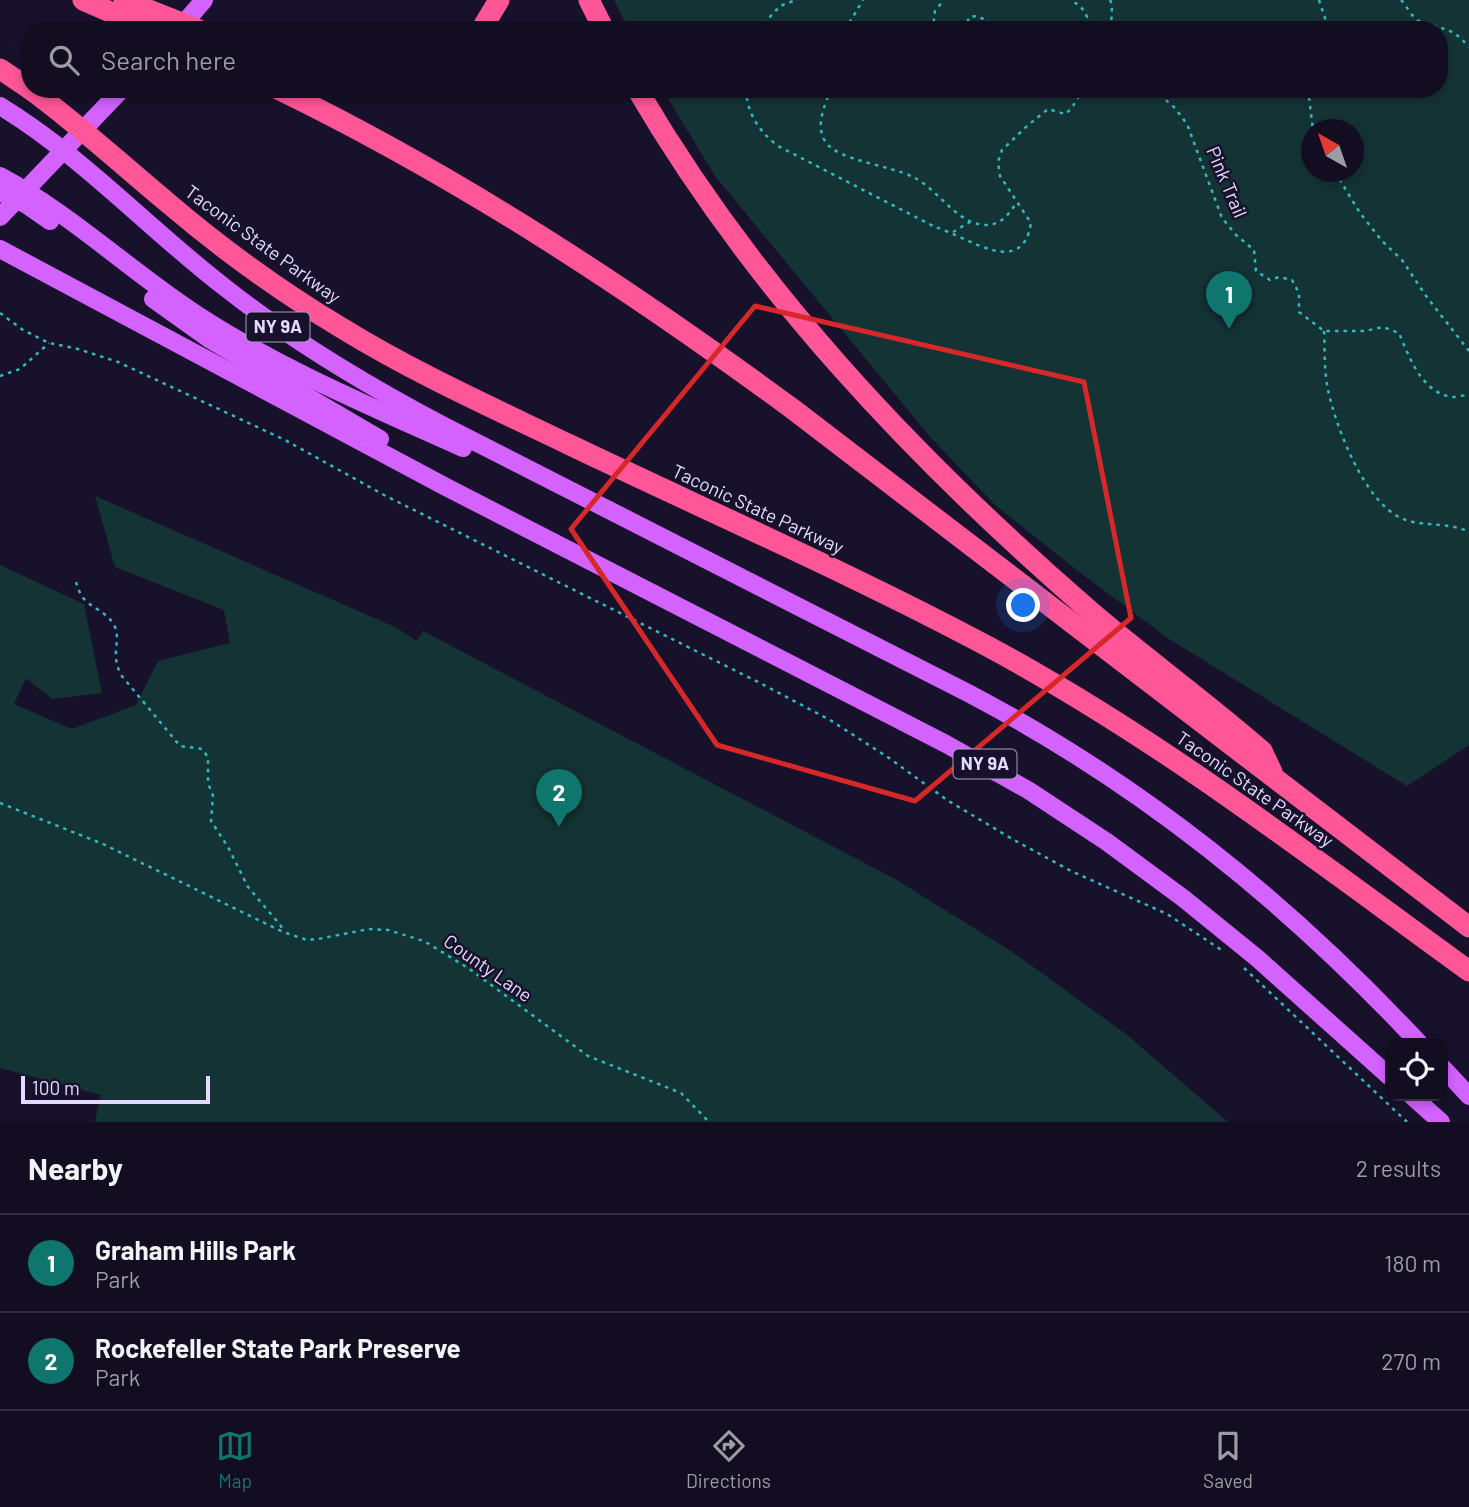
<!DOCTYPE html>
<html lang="en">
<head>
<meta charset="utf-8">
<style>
  :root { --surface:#120d20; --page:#1b1629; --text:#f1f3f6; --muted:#9c9ca5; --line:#312d3e; --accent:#0f766e }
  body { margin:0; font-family:Barlow,sans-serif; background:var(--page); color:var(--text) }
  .controls { position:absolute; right:21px; bottom:21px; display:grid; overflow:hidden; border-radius:14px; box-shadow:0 4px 10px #0003 }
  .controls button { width:63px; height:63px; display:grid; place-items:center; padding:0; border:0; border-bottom:2px solid var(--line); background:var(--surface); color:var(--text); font:35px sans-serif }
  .compass { position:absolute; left:1301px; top:119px; width:63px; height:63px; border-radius:50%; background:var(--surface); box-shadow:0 4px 10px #0003; rotate:320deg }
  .scale { position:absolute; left:21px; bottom:18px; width:189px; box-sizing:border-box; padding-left:7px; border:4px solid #e3dbff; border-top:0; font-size:19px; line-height:24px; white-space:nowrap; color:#e3dbff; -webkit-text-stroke:5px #18112b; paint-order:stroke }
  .you { position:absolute; left:1024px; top:606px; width:24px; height:24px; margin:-18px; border:5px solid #fff; border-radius:50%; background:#1a73e8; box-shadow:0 0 0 10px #1a73e833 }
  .badge { display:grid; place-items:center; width:46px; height:46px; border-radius:50%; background:var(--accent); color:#fff; font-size:23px; font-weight:700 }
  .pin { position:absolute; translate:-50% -58px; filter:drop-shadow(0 2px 4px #0008) }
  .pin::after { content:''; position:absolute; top:37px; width:24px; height:21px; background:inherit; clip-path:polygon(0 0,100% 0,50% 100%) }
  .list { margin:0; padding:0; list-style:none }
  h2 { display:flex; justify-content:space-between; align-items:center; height:91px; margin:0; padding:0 28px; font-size:30px }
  h2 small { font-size:23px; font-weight:400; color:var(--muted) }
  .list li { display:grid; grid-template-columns:46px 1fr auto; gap:21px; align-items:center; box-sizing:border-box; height:98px; padding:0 28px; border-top:2px solid var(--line) }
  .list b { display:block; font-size:26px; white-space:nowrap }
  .list p { margin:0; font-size:23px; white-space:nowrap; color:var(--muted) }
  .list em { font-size:23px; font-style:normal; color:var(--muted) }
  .icon { flex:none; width:38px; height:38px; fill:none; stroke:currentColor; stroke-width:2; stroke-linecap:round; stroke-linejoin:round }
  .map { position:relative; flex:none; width:1469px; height:1122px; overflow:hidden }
  .search { position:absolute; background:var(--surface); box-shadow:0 4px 10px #0003; left:21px; right:21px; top:21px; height:77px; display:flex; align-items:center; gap:18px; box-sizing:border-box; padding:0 24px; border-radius:28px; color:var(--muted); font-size:26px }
  .sheet { height:287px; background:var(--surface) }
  nav { display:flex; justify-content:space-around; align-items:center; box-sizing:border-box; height:98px; border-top:2px solid var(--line); background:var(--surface); font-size:19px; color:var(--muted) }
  nav a { display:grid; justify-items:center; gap:4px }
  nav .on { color:var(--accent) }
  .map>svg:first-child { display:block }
  .green { fill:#143335; fill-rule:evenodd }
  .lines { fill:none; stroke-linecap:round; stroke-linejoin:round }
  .path { stroke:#30b9bf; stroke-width:2.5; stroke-dasharray:3.5 5; stroke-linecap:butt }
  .primary { stroke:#d362ff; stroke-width:18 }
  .motorway { stroke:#ff5697; stroke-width:21 }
  .marked { fill:none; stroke:#d62828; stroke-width:5; stroke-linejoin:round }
  .labels { text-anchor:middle; stroke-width:5; stroke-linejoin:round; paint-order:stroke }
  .shield { fill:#18112b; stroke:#a69ebf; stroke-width:2 }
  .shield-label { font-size:18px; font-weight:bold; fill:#e3dbff }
  .street-label { font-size:19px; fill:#e3dbff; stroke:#18112b }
</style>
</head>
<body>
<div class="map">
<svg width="1469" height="1122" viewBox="0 0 1469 1122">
  <rect width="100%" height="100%" fill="#18112b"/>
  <g class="green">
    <path d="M614,0H1469V745L1407,786L1169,639L1078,571L996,506L931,438L715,176L662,89H1439V30H629ZM1312,130H1354V172H1312Z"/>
    <polygon points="95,496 395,627 417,641 423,631 895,879 1011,951 1126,1034 1228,1122 95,1122 101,1095 0,1068 0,565 84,604 102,693 52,699 26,678 14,704 72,729 136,705 158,661 230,643 224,610 115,567"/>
  </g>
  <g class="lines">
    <g class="path">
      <polyline points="1110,0 1112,4 1111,30"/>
      <polyline points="1319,0 1325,18 1325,30"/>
      <path d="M1401,0C1407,6 1412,18 1419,21C1443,32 1448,23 1469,47"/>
      <polyline points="758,30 780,6 796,0"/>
      <polyline points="845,30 863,0"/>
      <polyline points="935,30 933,27 935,11 944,0"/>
      <polyline points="965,30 969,17 977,16 1006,30"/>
      <path d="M1027,30C1036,27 1044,22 1055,23C1065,24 1071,28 1082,28L1087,17C1082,6 1079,5 1070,0"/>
      <path d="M746,89C747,114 759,131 778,146L935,227C967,236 1022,280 1031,223L1000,176L998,162L1002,150L1027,126L1048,109L1065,114L1071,109L1084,89"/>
      <path d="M831,89C825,105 815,125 825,141C837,161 890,165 913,177C938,189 956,223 984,225C1001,226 1009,214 1017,202"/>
      <path d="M1153,89L1175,108L1187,124L1222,218L1236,235L1254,250L1256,271L1270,280L1279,277L1292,280L1299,293V312L1324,331H1365L1383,327L1399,333C1409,357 1422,393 1452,397C1457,397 1464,395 1469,395"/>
      <polyline points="1308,89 1313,130"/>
      <polyline points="1335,172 1360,213 1382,241 1402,260 1426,296 1469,351"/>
      <polyline points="953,232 970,222"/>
      <polyline points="0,313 23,330 49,343 78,349 118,362 285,440 384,495 760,683 830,720 889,758 947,800 1014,840 1071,871 1167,914 1223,951"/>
      <path d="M1324,331C1325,351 1324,371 1328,390C1336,428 1365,502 1401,518C1423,528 1447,521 1469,532"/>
      <polyline points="0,376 20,369 49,343"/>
      <path d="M76,582C78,589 81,597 86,601C96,610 109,614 115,627C121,643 110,653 121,675L180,746L202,749L208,757V783L213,796L211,821L228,847L248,887L281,926L283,932"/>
      <polyline points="0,803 103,844 283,932 307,940 318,939 369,929 388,930 424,941 468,968 588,1056 681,1093 709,1122"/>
      <polyline points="1244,968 1407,1122"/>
    </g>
    <g class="primary">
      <polyline points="178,30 204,0"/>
      <path d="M0,106C82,156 148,228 223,286C292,341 366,385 444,426L968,693C1141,784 1286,901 1419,1043"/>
      <path d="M0,176C71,214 129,270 196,314C280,369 372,407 463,448"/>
      <polyline points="0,192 27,205 50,221"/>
      <polyline points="0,217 122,89"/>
      <polyline points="0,249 446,487 946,744 1028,790 1107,842 1183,898 1257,958 1390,1077"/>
      <polyline points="153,299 209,339 380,439"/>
      <polyline points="1443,1068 1469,1096"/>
      <polyline points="1412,1096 1441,1122"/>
    </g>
    <g class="motorway">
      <polyline points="83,0 152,30"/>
      <polyline points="124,0 199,30"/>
      <polyline points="589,0 604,30"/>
      <polyline points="481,30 499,0"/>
      <polyline points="0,69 30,89"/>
      <path d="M30,89C78,124 122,165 168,203C222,249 280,291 340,327C413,372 491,407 568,444C708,511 852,574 989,647C1160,739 1313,858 1469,971"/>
      <path d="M278,89C461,178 631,290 794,410L1469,927"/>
      <path d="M637,89C755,291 914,458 1090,611C1146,659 1206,702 1262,751L1272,772"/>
    </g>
  </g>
  <path class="marked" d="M755,306L1084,382L1131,618L915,801L717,745L571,529Z"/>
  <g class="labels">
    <g class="shield">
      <rect x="246.5" y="312.5" width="63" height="29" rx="5"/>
      <rect x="953.5" y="749.5" width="63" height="29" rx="5"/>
    </g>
    <g class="shield-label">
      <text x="278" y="333">NY 9A</text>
      <text x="985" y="770">NY 9A</text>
    </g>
    <g class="street-label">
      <text transform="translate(1227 182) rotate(67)" y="7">Pink Trail</text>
      <text transform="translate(263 244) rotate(36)" y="7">Taconic State Parkway</text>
      <text transform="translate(758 509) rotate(25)" y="7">Taconic State Parkway</text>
      <text transform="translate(1255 789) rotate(35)" y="7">Taconic State Parkway</text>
      <text transform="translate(488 968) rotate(35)" y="7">County Lane</text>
    </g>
  </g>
</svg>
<div class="controls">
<button><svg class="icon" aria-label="locate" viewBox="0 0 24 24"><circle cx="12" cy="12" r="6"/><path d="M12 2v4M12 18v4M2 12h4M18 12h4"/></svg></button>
</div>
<svg class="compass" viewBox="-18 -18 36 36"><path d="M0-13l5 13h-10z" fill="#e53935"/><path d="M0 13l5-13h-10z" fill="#9c9ca5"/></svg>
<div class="scale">100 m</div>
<div class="you"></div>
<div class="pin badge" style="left:1229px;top:329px">1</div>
<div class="pin badge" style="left:559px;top:827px">2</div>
<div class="search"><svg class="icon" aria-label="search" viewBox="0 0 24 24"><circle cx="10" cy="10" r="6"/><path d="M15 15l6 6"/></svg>Search here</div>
</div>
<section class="sheet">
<h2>Nearby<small>2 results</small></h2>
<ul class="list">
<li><span class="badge">1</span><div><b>Graham Hills Park</b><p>Park</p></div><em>180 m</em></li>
<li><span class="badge">2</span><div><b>Rockefeller State Park Preserve</b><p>Park</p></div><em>270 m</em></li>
</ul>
</section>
<nav>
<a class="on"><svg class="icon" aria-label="map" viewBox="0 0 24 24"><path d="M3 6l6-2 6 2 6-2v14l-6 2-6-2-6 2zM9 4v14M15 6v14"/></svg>Map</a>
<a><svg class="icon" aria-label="directions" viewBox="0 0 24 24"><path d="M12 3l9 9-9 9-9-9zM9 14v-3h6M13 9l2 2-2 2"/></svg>Directions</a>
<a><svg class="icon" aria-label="saved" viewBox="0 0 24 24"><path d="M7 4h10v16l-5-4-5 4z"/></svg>Saved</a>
</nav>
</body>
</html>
